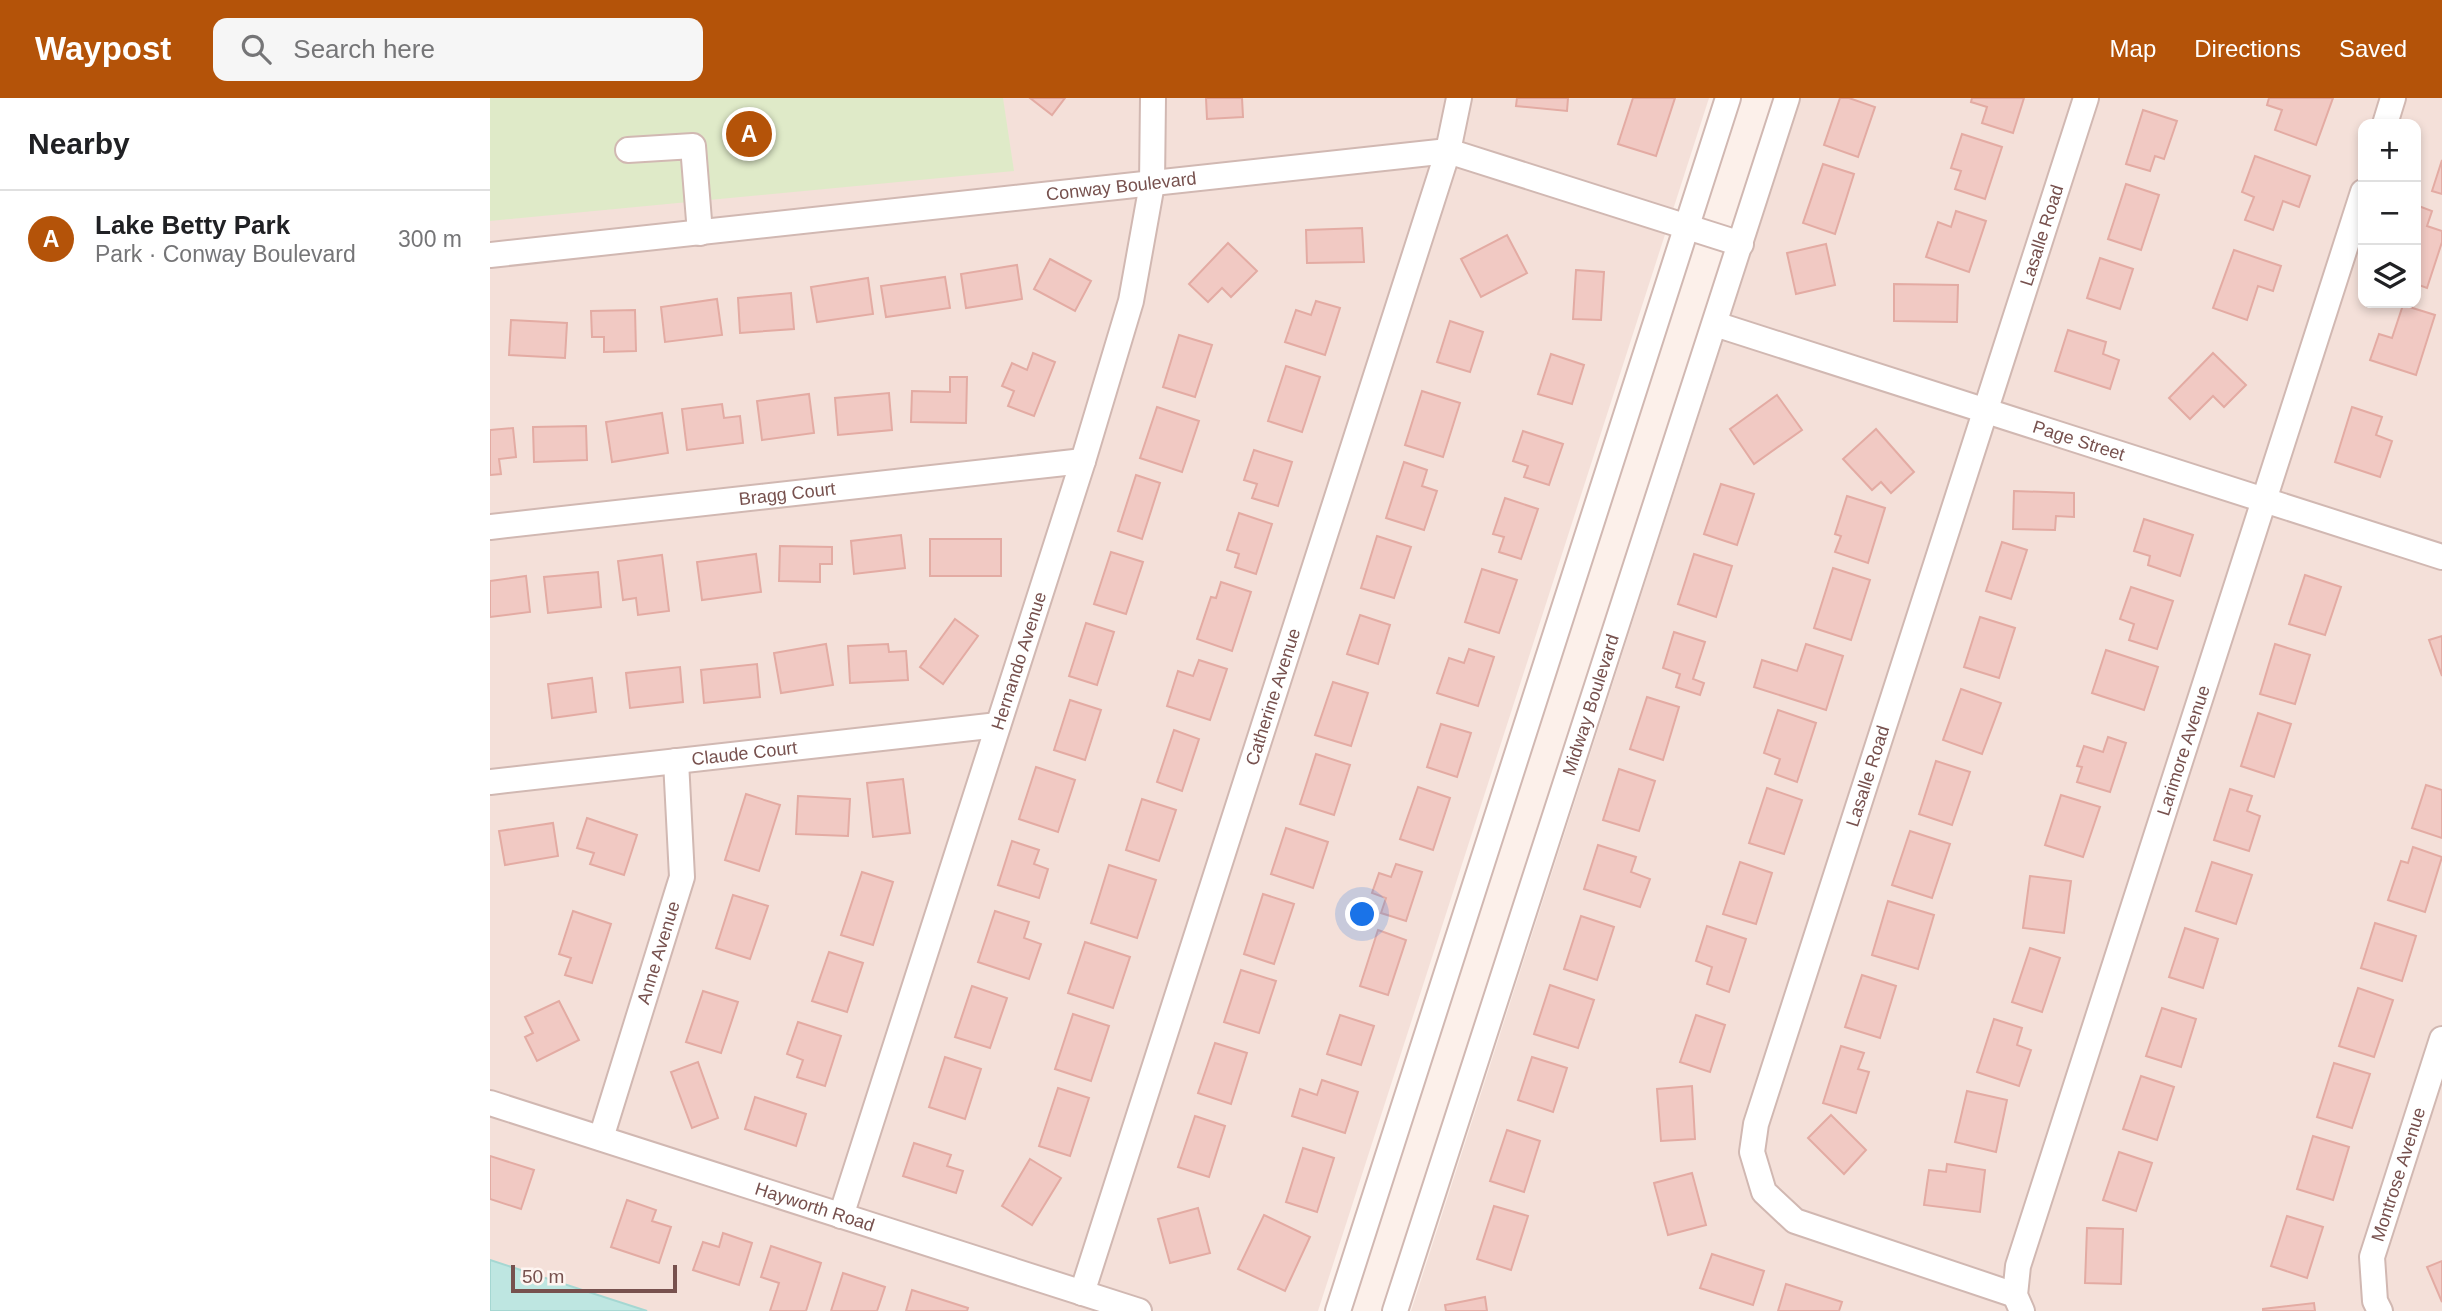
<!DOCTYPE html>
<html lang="en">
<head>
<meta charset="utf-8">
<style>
  :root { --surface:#fff; --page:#f6f6f6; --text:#202124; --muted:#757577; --line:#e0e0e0; --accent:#b45309 }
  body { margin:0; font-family:Helvetica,sans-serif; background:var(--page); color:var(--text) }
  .controls { position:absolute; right:21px; top:21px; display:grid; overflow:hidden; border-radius:14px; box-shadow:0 4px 10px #0003 }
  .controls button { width:63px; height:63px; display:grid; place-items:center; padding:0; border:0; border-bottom:2px solid var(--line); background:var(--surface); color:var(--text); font:35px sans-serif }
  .scale { position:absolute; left:21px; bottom:18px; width:166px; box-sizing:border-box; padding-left:7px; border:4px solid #77514e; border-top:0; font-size:19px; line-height:24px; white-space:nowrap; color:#77514e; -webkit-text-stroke:5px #fef5f1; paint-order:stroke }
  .you { position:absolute; left:873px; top:817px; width:24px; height:24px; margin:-18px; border:5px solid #fff; border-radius:50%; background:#1a73e8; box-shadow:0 0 0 10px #1a73e833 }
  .badge { display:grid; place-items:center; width:46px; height:46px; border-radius:50%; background:var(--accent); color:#fff; font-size:23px; font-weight:700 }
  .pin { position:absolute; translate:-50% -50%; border:4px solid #fff; box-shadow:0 2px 7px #0006 }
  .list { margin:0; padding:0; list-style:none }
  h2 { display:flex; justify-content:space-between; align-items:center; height:91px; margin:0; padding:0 28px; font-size:30px }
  h2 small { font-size:23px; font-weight:400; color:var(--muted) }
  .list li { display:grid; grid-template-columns:46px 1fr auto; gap:21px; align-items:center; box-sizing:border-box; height:98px; padding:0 28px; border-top:2px solid var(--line) }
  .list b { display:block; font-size:26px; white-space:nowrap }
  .list p { margin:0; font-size:23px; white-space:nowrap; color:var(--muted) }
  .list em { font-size:23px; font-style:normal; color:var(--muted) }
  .icon { flex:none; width:38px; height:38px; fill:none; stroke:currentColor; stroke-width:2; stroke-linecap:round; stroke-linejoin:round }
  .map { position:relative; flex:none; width:1952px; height:1213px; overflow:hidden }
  header { display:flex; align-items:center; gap:42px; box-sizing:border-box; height:98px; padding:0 35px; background:var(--accent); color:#fff }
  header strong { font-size:33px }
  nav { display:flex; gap:38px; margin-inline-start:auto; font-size:24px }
  .search { width:490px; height:63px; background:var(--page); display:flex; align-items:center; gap:18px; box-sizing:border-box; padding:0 24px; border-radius:14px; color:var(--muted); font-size:26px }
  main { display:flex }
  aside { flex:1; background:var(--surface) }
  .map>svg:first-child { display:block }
  .residential { fill:#f4e0d9; fill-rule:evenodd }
  .green { fill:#dfeac8 }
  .water { fill:#bee6e1; stroke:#a5d7d2; stroke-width:2 }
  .building { fill:#f1c9c3; stroke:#e3aba3; stroke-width:2 }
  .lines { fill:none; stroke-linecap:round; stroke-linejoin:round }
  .minor-casing { stroke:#d1b8b2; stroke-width:28 }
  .minor { stroke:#fff; stroke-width:24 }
  .labels { text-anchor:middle; stroke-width:6; stroke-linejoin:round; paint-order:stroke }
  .street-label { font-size:18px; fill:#77514e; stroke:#fef5f1 }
</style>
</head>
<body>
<header>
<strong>Waypost</strong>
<div class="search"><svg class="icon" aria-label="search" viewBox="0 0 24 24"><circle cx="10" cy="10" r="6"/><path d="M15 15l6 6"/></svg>Search here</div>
<nav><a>Map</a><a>Directions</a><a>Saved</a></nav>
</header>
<main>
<aside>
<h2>Nearby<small></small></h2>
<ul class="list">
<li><span class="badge">A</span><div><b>Lake Betty Park</b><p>Park · Conway Boulevard</p></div><em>300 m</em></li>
</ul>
</aside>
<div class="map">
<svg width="1952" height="1213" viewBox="0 0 1952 1213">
  <rect width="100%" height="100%" fill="#fcf0ea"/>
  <g class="residential">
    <polygon points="0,0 1219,0 828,1213 157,1213 0,1162"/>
    <path d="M1311,0H1952V1213H921ZM1873,26H1926V205H1873Z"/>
  </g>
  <polygon class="green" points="0,0 513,0 524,73 0,123"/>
  <polygon class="water" points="0,1162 157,1213 0,1213"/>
  <g class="building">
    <polygon points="540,0 575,0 562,17"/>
    <polygon points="716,0 752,0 753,19 717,21"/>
    <polygon points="1027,0 1078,0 1077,13 1026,8"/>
    <polygon points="1143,0 1185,0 1166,58 1128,46"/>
    <polygon points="1350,0 1359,0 1385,9 1368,59 1334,47"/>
    <polygon points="1482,0 1534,0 1523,35 1492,25 1497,9 1481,4"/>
    <polygon points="1779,0 1843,0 1826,47 1785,32 1792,12 1777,7"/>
    <polygon points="1653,12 1687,23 1674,61 1665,58 1660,73 1636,66"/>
    <polygon points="1472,36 1512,49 1495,101 1465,91 1471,73 1461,70"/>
    <polygon points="1765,58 1820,78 1809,109 1793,103 1783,132 1755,122 1764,99 1752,94"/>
    <polygon points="1952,62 1952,96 1942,93"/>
    <polygon points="1333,66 1364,76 1345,136 1313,125"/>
    <polygon points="1636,86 1669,97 1651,152 1618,141"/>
    <polygon points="1926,107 1942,113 1937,128 1952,133 1952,144 1937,190 1926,186"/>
    <polygon points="1466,113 1496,123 1479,174 1436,159 1448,124 1461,129"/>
    <polygon points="872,130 874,164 817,165 816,132"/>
    <polygon points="1017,137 1037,175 991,199 971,161"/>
    <polygon points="738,145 767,173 741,199 732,190 718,204 699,186"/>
    <polygon points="1336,146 1345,187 1306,196 1297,155"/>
    <polygon points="1744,152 1791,168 1783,193 1768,188 1757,222 1723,210"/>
    <polygon points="1610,160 1643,171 1630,211 1597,200"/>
    <polygon points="560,161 601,183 585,213 544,191"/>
    <polygon points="527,167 532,201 476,210 471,176"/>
    <polygon points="1086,172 1114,174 1111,222 1083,221"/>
    <polygon points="455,179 460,210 396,219 391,188"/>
    <polygon points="378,180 383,216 327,224 321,189"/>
    <polygon points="1404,186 1468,187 1467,224 1404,223"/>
    <polygon points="301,195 304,231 250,235 248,200"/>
    <polygon points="227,201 232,237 175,244 171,209"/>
    <polygon points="826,203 850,210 835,257 795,244 806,212 821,217"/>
    <polygon points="1913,207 1945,217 1926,277 1880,262 1889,236 1902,240"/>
    <polygon points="145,212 146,253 114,254 114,239 102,239 101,213"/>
    <polygon points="21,222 77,225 75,260 19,257"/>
    <polygon points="960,223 993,234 980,274 947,264"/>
    <polygon points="1578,232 1616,244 1613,256 1629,262 1620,291 1565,273"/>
    <polygon points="689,237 722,247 705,299 673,289"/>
    <polygon points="543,255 565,264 544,318 518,308 524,293 512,288 522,265 537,272"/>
    <polygon points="1723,255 1756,287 1734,309 1723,298 1700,321 1679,300"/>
    <polygon points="1061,256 1094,267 1082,306 1048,296"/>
    <polygon points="796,268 830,279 812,334 778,323"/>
    <polygon points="460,279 477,279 476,325 421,324 422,293 460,294"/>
    <polygon points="932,293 970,305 953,359 915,347"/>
    <polygon points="399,295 402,332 348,337 345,300"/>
    <polygon points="319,296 324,335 272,342 267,303"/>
    <polygon points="1287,297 1312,332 1264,366 1240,331"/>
    <polygon points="232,306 234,320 250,318 253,345 197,352 192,311"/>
    <polygon points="667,309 709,323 692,374 650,360"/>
    <polygon points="1862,309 1892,319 1886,337 1902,343 1890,379 1845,364"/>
    <polygon points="172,315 178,355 122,364 116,324"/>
    <polygon points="96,328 97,362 44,364 43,329"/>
    <polygon points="23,330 26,359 9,361 11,376 0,377 0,332"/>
    <polygon points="1386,331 1424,374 1401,395 1391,384 1382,392 1353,361"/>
    <polygon points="1033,333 1073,346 1059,387 1034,379 1038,368 1023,363"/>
    <polygon points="764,352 802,364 788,408 762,400 767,386 754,382"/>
    <polygon points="914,364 937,372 932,388 947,393 934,432 896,420"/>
    <polygon points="646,377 670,385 652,441 628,433"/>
    <polygon points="1231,386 1264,396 1247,447 1214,436"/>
    <polygon points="1524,393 1584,395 1584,419 1566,418 1565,432 1523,431"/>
    <polygon points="1357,398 1395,410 1378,465 1345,454 1351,438 1345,436"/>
    <polygon points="1015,400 1048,411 1031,461 1009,454 1014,439 1003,436"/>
    <polygon points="749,415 782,426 766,476 745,469 749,456 737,452"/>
    <polygon points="1654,421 1703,437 1690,478 1658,467 1660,458 1644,453"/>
    <polygon points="411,437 415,470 364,476 361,443"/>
    <polygon points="887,438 921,449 904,500 871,490"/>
    <rect x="440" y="441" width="71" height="37"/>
    <polygon points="1512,444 1537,452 1521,501 1496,493"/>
    <polygon points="290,448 342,449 342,466 330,466 330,484 289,483"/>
    <polygon points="621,454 653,464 636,516 604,506"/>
    <polygon points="266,456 271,494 212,502 207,464"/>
    <polygon points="1204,456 1242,468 1226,519 1188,506"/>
    <polygon points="172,457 179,513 148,517 146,500 133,502 128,463"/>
    <polygon points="1343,470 1380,482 1361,542 1324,530"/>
    <polygon points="992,471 1027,482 1009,535 975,524"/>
    <polygon points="108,474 111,509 58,515 54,479"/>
    <polygon points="1815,477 1851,489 1835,537 1799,526"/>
    <polygon points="36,478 40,514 0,519 0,483"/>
    <polygon points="731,484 761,494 742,553 707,541 721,499 726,500"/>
    <polygon points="1641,489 1683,503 1667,551 1639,542 1644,526 1630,521"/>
    <polygon points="870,517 900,527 888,566 857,556"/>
    <polygon points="1490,519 1525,530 1509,580 1474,569"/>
    <polygon points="465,521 488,538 453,586 430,569"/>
    <polygon points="596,525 624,534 607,587 579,578"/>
    <polygon points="1184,534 1215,544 1203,581 1214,585 1210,597 1186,589 1190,576 1173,570"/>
    <polygon points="1952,538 1952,578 1939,542"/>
    <polygon points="336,546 343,587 291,595 284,555"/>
    <polygon points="398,546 399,554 416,553 418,582 360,585 358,548"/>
    <polygon points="1316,546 1353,558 1336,612 1264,589 1272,562 1307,573"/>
    <polygon points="1785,546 1820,557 1805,606 1770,596"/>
    <polygon points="979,551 1004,559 988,608 947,595 959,560 974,565"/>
    <polygon points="1616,552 1668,569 1654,612 1602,595"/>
    <polygon points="709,562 737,571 720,622 677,608 688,573 703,578"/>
    <polygon points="267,566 270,599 214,605 211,572"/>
    <polygon points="190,569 193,604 140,610 136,575"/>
    <polygon points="102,580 106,614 62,620 58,586"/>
    <polygon points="843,584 878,595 861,648 825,637"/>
    <polygon points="1471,591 1511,605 1492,656 1453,642"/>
    <polygon points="1157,599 1189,609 1173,662 1140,651"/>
    <polygon points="580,602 611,612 595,662 564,652"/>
    <polygon points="1288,612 1326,625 1307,684 1285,676 1290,661 1274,655"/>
    <polygon points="1768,615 1801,626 1784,679 1751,668"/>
    <polygon points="951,626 981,635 967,679 937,669"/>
    <polygon points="684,632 709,641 692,693 667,684"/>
    <polygon points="1618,639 1636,645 1620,694 1587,684 1592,669 1587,668 1594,648 1613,654"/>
    <polygon points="826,656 860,667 844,717 810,706"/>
    <polygon points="1446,663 1480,674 1462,727 1429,716"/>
    <polygon points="546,669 585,682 568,734 529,721"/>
    <polygon points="1129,671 1165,683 1149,733 1113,722"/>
    <polygon points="413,681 420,735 383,739 377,685"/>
    <polygon points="1936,687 1952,692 1952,740 1922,730"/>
    <polygon points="928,689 960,700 943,752 910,741"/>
    <polygon points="1277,690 1312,702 1294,756 1259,745"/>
    <polygon points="1740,691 1762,698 1757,713 1770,718 1759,753 1724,742"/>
    <polygon points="256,696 290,707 269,773 235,762"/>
    <polygon points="1571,697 1610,709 1593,759 1555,747"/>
    <polygon points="308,698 360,701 358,738 306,736"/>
    <polygon points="652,701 686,712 669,763 636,752"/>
    <polygon points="97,720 147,737 134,777 100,766 104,755 87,750"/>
    <polygon points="63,725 68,758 15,767 9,733"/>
    <polygon points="796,730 838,744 823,790 781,776"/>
    <polygon points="1420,733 1460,746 1442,800 1402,787"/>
    <polygon points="522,743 549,752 544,766 558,771 549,800 508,787"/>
    <polygon points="1108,747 1146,759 1141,774 1160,781 1150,809 1094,791"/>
    <polygon points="1923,749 1952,759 1935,814 1898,802 1911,763 1918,765"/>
    <polygon points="1250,764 1282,775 1266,826 1233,816"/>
    <polygon points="1722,764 1762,777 1746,826 1706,813"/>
    <polygon points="906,766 932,774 916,823 891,815 896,800 882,795 889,775 901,779"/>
    <polygon points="619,767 666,782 647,840 601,825"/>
    <polygon points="372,774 403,784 383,847 351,837"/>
    <polygon points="1540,778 1581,783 1574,835 1533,830"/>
    <polygon points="773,796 804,806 784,866 754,856"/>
    <polygon points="243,797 278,808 260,861 226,850"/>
    <polygon points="1398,803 1444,817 1428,871 1382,857"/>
    <polygon points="83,813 121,826 102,885 75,877 81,860 69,856"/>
    <polygon points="505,813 539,824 534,840 551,846 539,881 488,864"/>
    <polygon points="1091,818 1124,829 1107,882 1074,871"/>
    <polygon points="1885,825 1926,838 1912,883 1871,870"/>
    <polygon points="1217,828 1256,841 1239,894 1217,886 1222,869 1206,863"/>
    <polygon points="1695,830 1728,841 1713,890 1679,879"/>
    <polygon points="888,832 916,842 898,897 870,888"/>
    <polygon points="595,844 640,859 623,910 578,895"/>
    <polygon points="1540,850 1570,860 1552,914 1522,904"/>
    <polygon points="339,854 373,865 357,914 322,903"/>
    <polygon points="751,872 786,883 769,935 734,924"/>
    <polygon points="1372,877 1406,888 1390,940 1355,929"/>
    <polygon points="1060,887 1104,902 1088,950 1044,936"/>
    <polygon points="482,888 517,900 500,950 465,939"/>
    <polygon points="1868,890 1903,902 1884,959 1849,948"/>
    <polygon points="213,893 248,904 231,955 196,944"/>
    <polygon points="69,903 89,942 47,963 35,939 43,935 35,919"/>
    <polygon points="1672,910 1706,921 1691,969 1656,958"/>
    <polygon points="583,916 619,928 601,983 565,971"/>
    <polygon points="850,917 884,928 871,967 837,956"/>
    <polygon points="1206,917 1235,927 1220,974 1190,964"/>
    <polygon points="1504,921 1532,930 1527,947 1541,952 1529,988 1487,974"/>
    <polygon points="308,924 351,938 335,988 307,979 313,962 297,956"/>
    <polygon points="725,945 757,955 741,1006 708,995"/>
    <polygon points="1351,948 1374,955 1368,971 1379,974 1366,1015 1333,1005"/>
    <polygon points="455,959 491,971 475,1021 439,1009"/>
    <polygon points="1042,959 1077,970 1063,1014 1028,1002"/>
    <polygon points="208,964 228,1020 202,1030 181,974"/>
    <polygon points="1844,965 1880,976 1862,1030 1827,1019"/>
    <polygon points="1651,978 1684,989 1667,1042 1633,1031"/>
    <polygon points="832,982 868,994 855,1035 802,1018 810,991 827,997"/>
    <polygon points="1202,988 1205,1041 1171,1043 1167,991"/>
    <polygon points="568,990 599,1000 580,1058 549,1048"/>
    <polygon points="1477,993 1517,1002 1506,1054 1465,1044"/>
    <polygon points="265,999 316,1016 306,1048 255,1031"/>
    <polygon points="1341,1017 1376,1052 1354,1076 1318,1040"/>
    <polygon points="705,1018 735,1028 719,1079 688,1069"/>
    <polygon points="1017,1032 1050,1043 1034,1094 1000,1083"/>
    <polygon points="1823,1038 1859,1049 1843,1102 1807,1091"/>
    <polygon points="424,1045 461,1057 457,1068 473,1073 466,1095 413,1078"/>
    <polygon points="813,1050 844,1060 827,1114 796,1104"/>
    <polygon points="1629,1054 1662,1065 1646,1113 1613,1102"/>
    <polygon points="0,1058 44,1072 31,1111 0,1101"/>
    <polygon points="540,1061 571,1080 542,1127 512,1108"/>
    <polygon points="1457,1066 1495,1072 1490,1114 1434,1107 1439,1072 1456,1074"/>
    <polygon points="1202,1075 1216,1127 1178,1137 1164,1085"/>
    <polygon points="137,1102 166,1112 162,1123 181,1129 169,1165 121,1149"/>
    <polygon points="1004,1108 1038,1118 1021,1172 987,1161"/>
    <polygon points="708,1110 720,1155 680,1165 668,1121"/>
    <polygon points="774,1117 820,1139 795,1193 748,1171"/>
    <polygon points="1797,1118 1833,1129 1817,1180 1781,1168"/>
    <polygon points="1597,1130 1633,1131 1631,1186 1595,1185"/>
    <polygon points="233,1135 262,1145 249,1187 203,1172 213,1144 229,1149"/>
    <polygon points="281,1148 331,1165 316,1213 280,1213 289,1185 271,1179"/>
    <polygon points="1222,1156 1274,1173 1263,1207 1210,1190"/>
    <polygon points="1952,1163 1952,1204 1937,1169"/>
    <polygon points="353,1175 395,1189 387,1213 341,1213"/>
    <polygon points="1296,1186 1352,1204 1349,1213 1288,1213"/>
    <polygon points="422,1192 478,1210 477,1213 416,1213"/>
    <polygon points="995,1199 997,1213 956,1213 955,1207"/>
    <polygon points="1824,1205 1825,1213 1773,1213 1773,1211"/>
  </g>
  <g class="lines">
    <g class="minor-casing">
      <g id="minor">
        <polyline points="1895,26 1903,0"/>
        <polyline points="138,52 203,48 210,135"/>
        <path id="s1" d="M0,157L958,53L1251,146"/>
        <path id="s2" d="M1225,226L1952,459"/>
        <path id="s3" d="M0,429L593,363"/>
        <path id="s4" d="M0,684L508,627"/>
        <path id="s5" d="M0,1005L649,1213"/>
        <path id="s6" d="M111,1040L192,779L186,663"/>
        <path id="s7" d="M351,1118L593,363L641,203L662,86L663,0"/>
        <path id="s8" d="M592,1195L958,53L969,0"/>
        <path id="s9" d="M1525,1197L1305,1123L1274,1094L1262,1054L1266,1026L1596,0"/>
        <polyline points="848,1213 1238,0"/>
        <path id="s10" d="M905,1213L1297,0"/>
        <path id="s11" d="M1532,1213L1525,1197L1528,1168L1873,94"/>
        <path id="s12" d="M1890,1213L1885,1203L1882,1159L1952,941"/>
      </g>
    </g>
    <use href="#minor" class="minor"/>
  </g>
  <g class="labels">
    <g class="street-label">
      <text dy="6" stroke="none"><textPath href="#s1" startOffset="635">Conway Boulevard</textPath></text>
      <text dy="6" stroke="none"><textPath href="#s9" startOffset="1278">Lasalle Road</textPath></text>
      <text dy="6" stroke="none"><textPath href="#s2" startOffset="382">Page Street</textPath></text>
      <text dy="6" stroke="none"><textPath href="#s3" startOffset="299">Bragg Court</textPath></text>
      <text dy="6" stroke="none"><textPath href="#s7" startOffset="583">Hernando Avenue</textPath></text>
      <text dy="6" stroke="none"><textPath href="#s8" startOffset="626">Catherine Avenue</textPath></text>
      <text dy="6" stroke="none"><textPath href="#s10" startOffset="637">Midway Boulevard</textPath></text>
      <text dy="6" stroke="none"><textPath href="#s11" startOffset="588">Larimore Avenue</textPath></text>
      <text dy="6" stroke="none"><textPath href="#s4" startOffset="256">Claude Court</textPath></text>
      <text dy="6" stroke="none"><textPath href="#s9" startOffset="710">Lasalle Road</textPath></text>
      <text dy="6" stroke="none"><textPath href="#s6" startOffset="194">Anne Avenue</textPath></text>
      <text dy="6" stroke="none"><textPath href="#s12" startOffset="142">Montrose Avenue</textPath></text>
      <text dy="6" stroke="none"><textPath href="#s5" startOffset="341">Hayworth Road</textPath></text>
    </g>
  </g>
</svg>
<div class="controls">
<button>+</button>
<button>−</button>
<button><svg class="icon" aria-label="layers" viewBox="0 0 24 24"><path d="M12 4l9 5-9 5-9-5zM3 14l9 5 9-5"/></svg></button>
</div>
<div class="scale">50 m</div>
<div class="you"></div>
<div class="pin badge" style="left:259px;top:36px">A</div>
</div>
</main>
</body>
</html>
